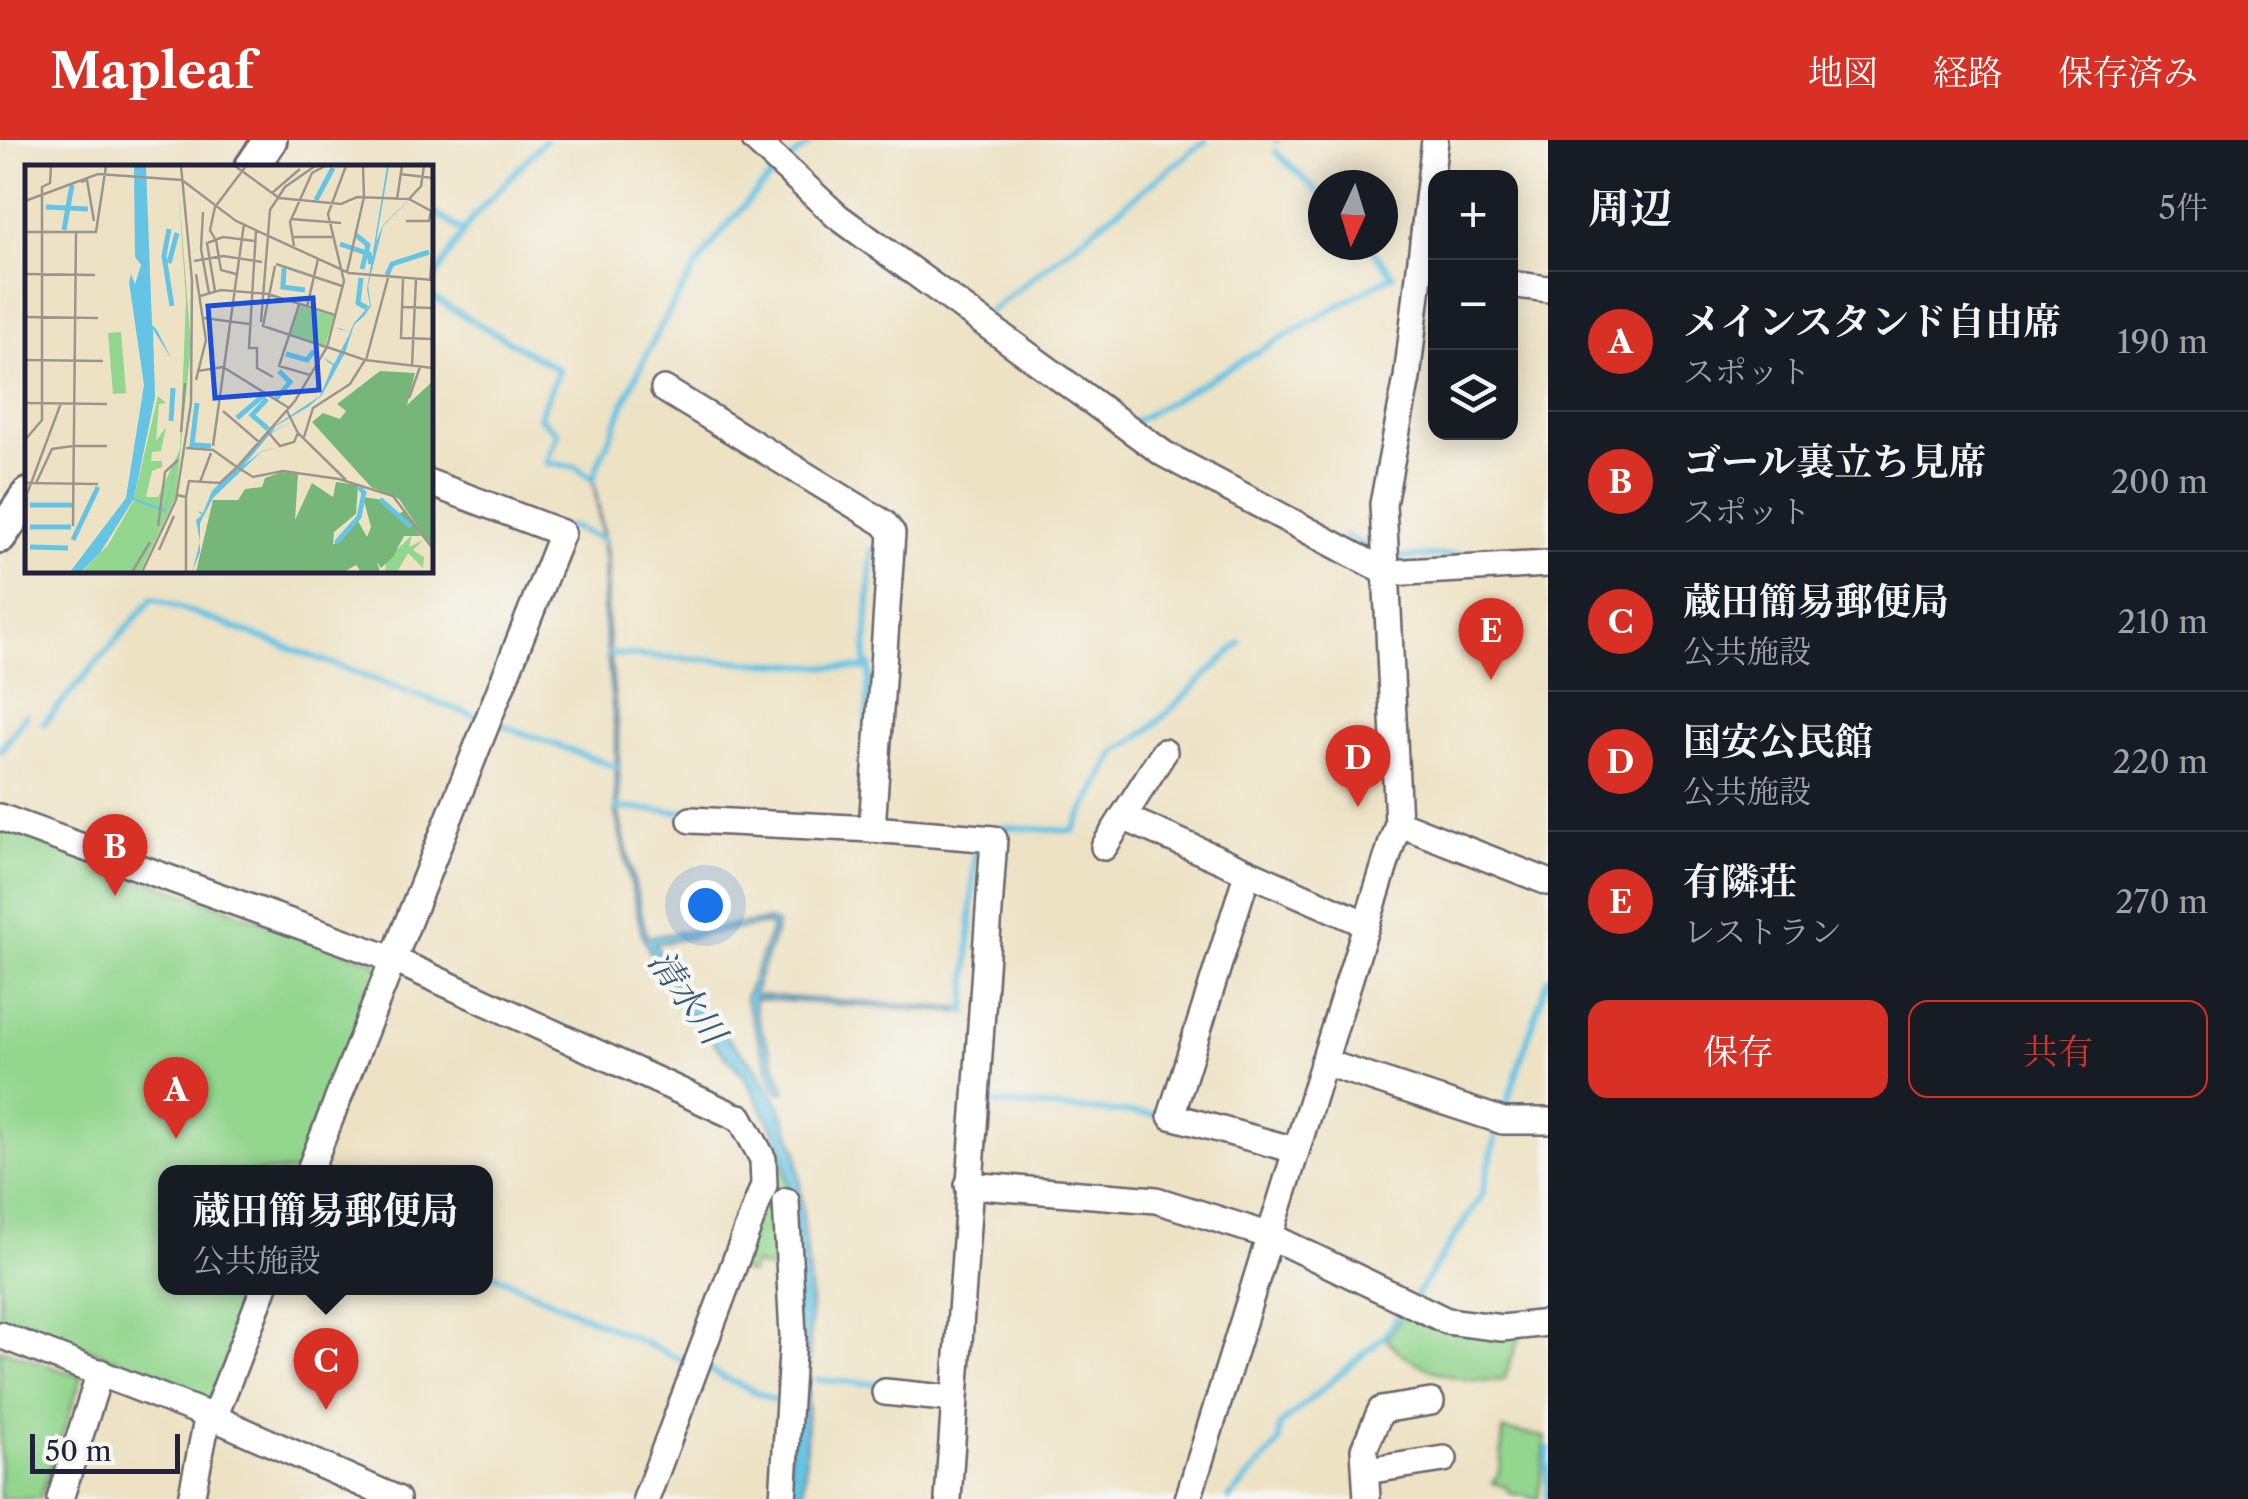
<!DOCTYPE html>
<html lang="ja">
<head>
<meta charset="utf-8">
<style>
  :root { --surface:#171b24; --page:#20242c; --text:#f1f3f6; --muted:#9ea1a6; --line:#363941; --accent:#d93025 }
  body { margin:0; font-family:"Libre Caslon Text","Noto Serif JP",serif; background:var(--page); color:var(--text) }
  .controls { position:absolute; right:30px; top:30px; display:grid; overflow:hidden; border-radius:20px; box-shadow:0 5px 25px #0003 }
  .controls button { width:90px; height:90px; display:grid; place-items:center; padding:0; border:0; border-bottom:2px solid var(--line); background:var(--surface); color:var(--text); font:50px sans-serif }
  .compass { position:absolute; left:1308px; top:30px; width:90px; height:90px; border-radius:50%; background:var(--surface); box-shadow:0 5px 25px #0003; rotate:184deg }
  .scale { position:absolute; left:30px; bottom:25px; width:150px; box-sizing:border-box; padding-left:10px; border:5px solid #22223b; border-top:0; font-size:28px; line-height:35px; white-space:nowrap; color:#22223b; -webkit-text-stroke:8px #f6f6f2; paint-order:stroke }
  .you { position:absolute; left:705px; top:765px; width:35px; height:35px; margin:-25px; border:8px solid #fff; border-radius:50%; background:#1a73e8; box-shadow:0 0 0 15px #1a73e833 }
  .badge { display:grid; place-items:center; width:65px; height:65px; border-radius:50%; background:var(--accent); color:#fff; font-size:32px; font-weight:700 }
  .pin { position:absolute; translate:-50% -82px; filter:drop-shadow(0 2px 5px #0008) }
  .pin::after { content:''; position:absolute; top:52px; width:35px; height:30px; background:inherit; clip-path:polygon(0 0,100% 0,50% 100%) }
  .popup { position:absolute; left:158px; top:1025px; width:335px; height:130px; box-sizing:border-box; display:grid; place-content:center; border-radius:20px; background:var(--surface); filter:drop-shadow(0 2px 8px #0005); font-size:32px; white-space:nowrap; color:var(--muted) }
  .popup b { font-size:38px; color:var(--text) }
  .popup::after { content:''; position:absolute; left:50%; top:100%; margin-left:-20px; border:20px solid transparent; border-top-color:var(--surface) }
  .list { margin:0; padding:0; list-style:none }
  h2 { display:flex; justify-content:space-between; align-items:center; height:130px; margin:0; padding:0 40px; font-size:42px }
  h2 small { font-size:32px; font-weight:400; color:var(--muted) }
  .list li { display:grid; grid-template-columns:65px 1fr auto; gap:30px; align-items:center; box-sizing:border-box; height:140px; padding:0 40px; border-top:2px solid var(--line) }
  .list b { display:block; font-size:38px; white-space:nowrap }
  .list p { margin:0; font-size:32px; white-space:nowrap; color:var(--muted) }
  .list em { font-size:32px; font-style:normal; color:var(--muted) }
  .actions { display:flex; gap:20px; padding:30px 40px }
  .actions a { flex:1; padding:22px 0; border:2px solid var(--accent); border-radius:20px; text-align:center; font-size:35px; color:var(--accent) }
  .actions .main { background:var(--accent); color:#fff }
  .icon { flex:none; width:55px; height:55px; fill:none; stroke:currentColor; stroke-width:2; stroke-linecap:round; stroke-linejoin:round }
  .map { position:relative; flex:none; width:1548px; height:1359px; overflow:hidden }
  header { display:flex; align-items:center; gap:60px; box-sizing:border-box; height:140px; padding:0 50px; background:var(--accent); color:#fff }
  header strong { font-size:48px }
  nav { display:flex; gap:55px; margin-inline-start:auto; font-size:35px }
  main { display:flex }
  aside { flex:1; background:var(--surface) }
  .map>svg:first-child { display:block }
  .green { fill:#93d68e; stroke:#5a7c64; stroke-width:2.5 }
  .water { fill:#65c3e3; stroke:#44728f; stroke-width:2.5 }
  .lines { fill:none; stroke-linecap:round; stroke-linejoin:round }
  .stream { stroke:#65c3e3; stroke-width:6 }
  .minor-casing { stroke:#69656b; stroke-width:30 }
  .major-casing { stroke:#69656b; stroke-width:38 }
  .minor { stroke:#fff; stroke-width:25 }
  .major { stroke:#fff; stroke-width:32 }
  .labels { text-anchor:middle; stroke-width:9; stroke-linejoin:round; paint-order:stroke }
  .water-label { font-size:35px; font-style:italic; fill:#395a76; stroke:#f6f6f2 }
  .inset-river { fill:none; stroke:#65c3e3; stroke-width:5 }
  .inset-road { fill:none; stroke:#9c958d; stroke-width:2.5 }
  .view { fill:#1d4ed8; fill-opacity:0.15; stroke:#1d4ed8; stroke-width:5 }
  .inset-edge { fill:none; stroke:#22223b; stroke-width:5 }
</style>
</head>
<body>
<header>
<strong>Mapleaf</strong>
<nav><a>地図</a><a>経路</a><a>保存済み</a></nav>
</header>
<main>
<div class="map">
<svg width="1548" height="1359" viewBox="0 0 1548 1359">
  <rect width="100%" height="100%" fill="#f6f6f2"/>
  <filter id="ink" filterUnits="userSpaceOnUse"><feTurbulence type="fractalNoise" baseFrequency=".01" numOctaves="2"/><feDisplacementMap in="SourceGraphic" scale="20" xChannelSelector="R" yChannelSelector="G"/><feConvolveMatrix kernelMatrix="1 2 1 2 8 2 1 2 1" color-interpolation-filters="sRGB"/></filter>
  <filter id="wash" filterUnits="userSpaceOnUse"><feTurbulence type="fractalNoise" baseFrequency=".0048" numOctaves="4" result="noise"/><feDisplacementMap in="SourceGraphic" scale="40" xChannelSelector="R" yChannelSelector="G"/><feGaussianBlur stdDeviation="2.25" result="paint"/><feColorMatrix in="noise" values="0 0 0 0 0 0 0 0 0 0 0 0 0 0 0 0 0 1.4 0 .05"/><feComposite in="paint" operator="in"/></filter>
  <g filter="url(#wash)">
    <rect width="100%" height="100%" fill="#ede2c4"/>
    <g class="green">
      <polygon points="0,687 376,822 380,831 300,1032 166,1032 166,1148 254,1148 212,1257 206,1260 101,1213 0,1178"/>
      <polygon points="765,1010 782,1011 789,1055 788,1135 754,1124 750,1134 739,1130"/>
      <path d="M1409,1166L1522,1191L1504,1240C1462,1245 1413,1229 1386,1199Z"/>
      <polygon points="0,1209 82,1237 40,1359 0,1359"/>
      <polygon points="1503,1290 1546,1297 1538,1359 1509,1353 1506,1347 1493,1343 1500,1330"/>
    </g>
    <path class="water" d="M593,337L608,421L606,469L619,603V676L647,797L770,780L777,784C773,811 756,834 755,855L967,869L968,873L754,859C754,879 778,926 785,951L782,953L775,948L745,859L772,788L767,784L654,804L697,867L756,927L780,966L797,1011L811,1161L804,1359H788L795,1089L782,1005L744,936L666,850L642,794L615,672L616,603L603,471L605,421Z"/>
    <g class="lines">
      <g class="stream">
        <polyline points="1276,1 1277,0"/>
        <polyline points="1276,12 1323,57"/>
        <polyline points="791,19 814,0"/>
        <polyline points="430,70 464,92"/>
        <polyline points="430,145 474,76 545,0"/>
        <path d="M430,156L559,230L539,277L558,293L546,323L576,327L593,340C597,321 609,302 616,283C654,190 703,100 777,32"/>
        <polyline points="985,175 1206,0"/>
        <polyline points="1132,283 1393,135 1368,105"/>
        <polyline points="569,386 604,400"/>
        <polyline points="1345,396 1376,411"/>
        <polyline points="1526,412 1548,411"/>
        <polyline points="1399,418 1505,412"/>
        <polyline points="156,459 477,577"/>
        <polyline points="610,514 865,529 872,409"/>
        <polyline points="44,583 153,458"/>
        <polyline points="496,583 616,627"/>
        <polyline points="866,587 870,525"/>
        <polyline points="0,611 26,575"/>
        <polyline points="617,668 686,672"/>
        <polyline points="1001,694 1002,687 1073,691 1116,612 1149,590 1240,503"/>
        <polyline points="960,871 966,871 975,707"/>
        <polyline points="984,963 1163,975"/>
        <polyline points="1504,972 1548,837"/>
        <polyline points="486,1131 684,1221"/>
        <polyline points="1415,1157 1482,1055 1498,987"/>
        <polyline points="703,1228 784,1265"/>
        <polyline points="817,1240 882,1244"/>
        <polyline points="1547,1319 1548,1309"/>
        <polyline points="1547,1325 1547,1359"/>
        <polyline points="1229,1359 1279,1303 1279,1286 1382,1198 1404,1168"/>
      </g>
    </g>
  </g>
  <g filter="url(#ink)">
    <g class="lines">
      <g class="minor-casing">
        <g id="minor">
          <polyline points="755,0 837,76 1164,314 1388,433 1548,424"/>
          <polyline points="1510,144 1548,149"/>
          <polyline points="664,249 884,383 892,393 872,689 994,699 948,1359"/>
          <polyline points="0,677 392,819 739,978"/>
          <polyline points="1123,677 1366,784"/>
          <polyline points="691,680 872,689"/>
          <polyline points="1398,683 1548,742"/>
          <polyline points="1104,707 1164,612"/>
          <polyline points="1247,734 1171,976 1295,1010"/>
          <polyline points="1323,922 1503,981 1548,981"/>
          <polyline points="309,1032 562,393 430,343"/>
          <polyline points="968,1045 1156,1060 1268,1095 1447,1181 1502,1188 1548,1183"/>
          <polyline points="0,1195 208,1275 397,1359"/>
          <polyline points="885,1252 954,1259"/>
          <polyline points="214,1278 264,1148"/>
          <polyline points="1366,1331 1444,1319"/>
          <polyline points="60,1359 100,1232"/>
          <polyline points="191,1359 208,1275"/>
          <polyline points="646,1359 764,1045 763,1019 740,977"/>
          <polyline points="783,1359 793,1196 786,1061"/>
          <polyline points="1188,1359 1398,683 1383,364 1407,238 1435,0"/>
          <polyline points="1367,1359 1364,1309 1381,1270 1431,1262"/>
        </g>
      </g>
      <g class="major-casing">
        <g id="major">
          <polyline points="251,28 270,0"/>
          <polyline points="0,396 28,355"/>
        </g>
      </g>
      <use href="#minor" class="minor"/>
      <use href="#major" class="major"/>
    </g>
  </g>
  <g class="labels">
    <g class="water-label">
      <text transform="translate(687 857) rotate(55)" y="12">清水川</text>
    </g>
  </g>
  <g transform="translate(25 25)">
    <rect width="408" height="408" fill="#ede2c4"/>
    <path d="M153,16L166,180L151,331L115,407H57L83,380L109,335L142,345L109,333L133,231L141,238L134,239L131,276L141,262L136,286L127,287L126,296H137V302L127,306L121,332H133L155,284L161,136ZM275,141L309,151L300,181L265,171ZM96,167L101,228L88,229L83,168ZM387,370L384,382L398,375L388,385L399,392L398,403L383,388L372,407H360L361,395Z" fill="#93d68e"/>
    <path d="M355,206L390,208L382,240L407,217V383L374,334L346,322L287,257L298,248L315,254L321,246L312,239ZM257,307L273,309L270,355L287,318L308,332L311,317L333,320L331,349L309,367L308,380L333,356L342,372L346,362L338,332L358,335L374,349L380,345L396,371H379L368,392L356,403L352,397L355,407H336L331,400L319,407H171L188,335H213L220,324L237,322L240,313Z" fill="#76b779"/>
    <path d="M109,1H121L127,160L132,165L147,195L128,164L130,232L109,333L140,344L152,295L140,347L108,335L75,388L56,407H45L101,333L119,220L104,117L106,109L110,119L116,100L110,92ZM362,1H364L351,77L358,60L407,12L358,61L343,121L346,141L339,151L329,160L320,188L297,230L283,242L251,261L247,267L268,256L245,269L219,300L237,286L254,282L236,287L188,333L175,358V387L167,407L175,377L171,355L177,350L172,346L178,348L187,326L251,260L295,231L308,200L303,197L298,192L309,199L325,168L323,166L316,165L311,162L325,167L329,158L345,140L342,124Z" fill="#65c3e3"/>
    <path class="inset-river" d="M291,35L308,3M21,42L63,44M144,64L139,91L147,141M39,65L47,20M331,70L343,80L337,104M315,79L344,89L346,99M144,98L152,68M259,103L258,122L280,125M362,110L367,99L404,87M336,113L333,138L342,143M261,189L282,195L289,186M242,234L227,250L243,264M251,234L265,217L254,206M172,238L167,280L186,281M212,253L240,229M146,256L148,223M355,334L386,362M5,340H47M5,362H46M48,375L73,322M311,378L334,352L339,328L334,322M5,382L43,383"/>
    <path class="inset-road" d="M210,1L254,33L316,39L332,32L384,34L408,47M375,9L408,13M56,17L62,15L69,56M247,28L275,4M372,34L377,1M384,34L396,21L399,1M0,36L73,9L157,15L211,56L324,108L408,115M266,54L316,58M381,56H404L406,46M231,66L224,183H232V203L248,212M0,67H71L81,1M269,72H308M190,74L185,65L190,42L221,1M191,75L196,105L211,109M269,81L265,57L287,8L300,1M176,84L184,128M176,84L178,47M169,96L198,91L237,97M251,99L317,121M250,101L238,161L301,182M322,107L339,32L338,1M0,109L70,110M171,109L181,175L171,215M378,114L376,173L408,174M405,115L408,79M190,126L182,78L198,72L230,76M175,131L196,125L243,129L310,150M274,140L254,201L285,210M282,142L293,94M377,142L408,143M0,152L73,153M179,153L224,159M236,157L245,45L260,22L290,1M302,182L340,195L408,203M0,195L78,196M341,195L363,113M387,201L391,114M173,206L198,202L264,243M384,233L395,202M0,238L82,239M198,246L234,277M262,246L273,268L321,315M156,267L160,218M243,267L255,281L269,277L273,268M279,272L288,243L325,219L340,195M0,275L17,255V22L25,18L26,1M48,281H82M188,281L219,59M161,283L188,285L212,302L270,236L302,182L319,116L303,49L321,1M175,317L186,288M0,318L73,319M11,318L27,284L48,281M152,330L161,332V407M161,332L164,316L195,318L212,302L228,312L258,306L314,314L368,331L408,384M48,361L51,67M133,361L140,307L153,295M134,385L149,351M1,407L2,329L36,238M107,407L125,377M117,407L151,335L166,238L167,116L156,1"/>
    <path class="view" d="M288,133L294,225L190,233L183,141Z"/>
    <rect width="408" height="408" class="inset-edge"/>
  </g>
</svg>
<div class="controls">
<button>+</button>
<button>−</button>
<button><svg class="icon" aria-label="layers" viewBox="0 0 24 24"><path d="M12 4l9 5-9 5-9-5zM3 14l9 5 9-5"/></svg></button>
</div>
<svg class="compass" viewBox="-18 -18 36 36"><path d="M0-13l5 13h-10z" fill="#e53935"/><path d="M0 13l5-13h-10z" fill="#9ea1a6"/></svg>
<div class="scale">50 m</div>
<div class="you"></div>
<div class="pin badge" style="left:176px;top:999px">A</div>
<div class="pin badge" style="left:115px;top:756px">B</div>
<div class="pin badge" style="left:326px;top:1270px">C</div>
<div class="popup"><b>蔵田簡易郵便局</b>公共施設</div>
<div class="pin badge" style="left:1358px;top:667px">D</div>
<div class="pin badge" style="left:1491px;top:540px">E</div>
</div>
<aside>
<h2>周辺<small>5件</small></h2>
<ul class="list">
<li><span class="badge">A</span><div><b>メインスタンド自由席</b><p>スポット</p></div><em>190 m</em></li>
<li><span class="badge">B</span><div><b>ゴール裏立ち見席</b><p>スポット</p></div><em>200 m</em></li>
<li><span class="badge">C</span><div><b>蔵田簡易郵便局</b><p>公共施設</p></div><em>210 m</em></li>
<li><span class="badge">D</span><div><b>国安公民館</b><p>公共施設</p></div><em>220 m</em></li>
<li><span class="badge">E</span><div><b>有隣荘</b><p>レストラン</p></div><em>270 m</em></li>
</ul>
<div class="actions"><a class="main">保存</a><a>共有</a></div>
</aside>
</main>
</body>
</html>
